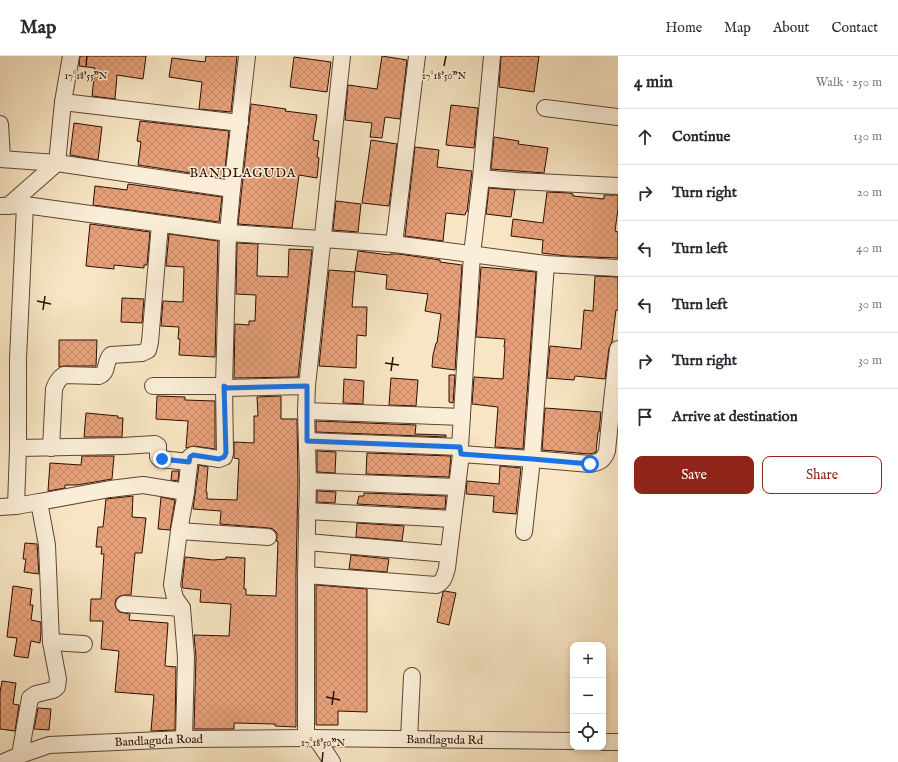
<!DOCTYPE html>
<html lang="en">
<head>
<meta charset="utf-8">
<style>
  :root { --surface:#fff; --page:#f2f2f3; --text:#2b2b33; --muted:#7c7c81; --line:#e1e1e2; --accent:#8f2418 }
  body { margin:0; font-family:"IM FELL English",serif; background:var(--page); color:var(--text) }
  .controls { position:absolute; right:12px; bottom:12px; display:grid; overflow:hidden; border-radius:8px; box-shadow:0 2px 6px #0003 }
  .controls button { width:36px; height:36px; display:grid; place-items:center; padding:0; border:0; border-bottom:1px solid var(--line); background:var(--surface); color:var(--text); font:20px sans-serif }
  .stop { position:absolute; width:12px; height:12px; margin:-9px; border:3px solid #1a73e8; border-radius:50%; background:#fff }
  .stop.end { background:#1a73e8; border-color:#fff; box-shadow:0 1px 4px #0008 }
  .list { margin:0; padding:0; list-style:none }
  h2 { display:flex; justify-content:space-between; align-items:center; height:52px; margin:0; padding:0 16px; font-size:17px }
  h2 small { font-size:13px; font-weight:400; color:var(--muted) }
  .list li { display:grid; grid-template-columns:26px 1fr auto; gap:12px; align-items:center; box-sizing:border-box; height:56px; padding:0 16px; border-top:1px solid var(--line) }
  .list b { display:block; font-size:15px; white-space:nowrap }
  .list em { font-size:13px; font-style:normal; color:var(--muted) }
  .actions { display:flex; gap:8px; padding:12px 16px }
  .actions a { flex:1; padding:9px 0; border:1px solid var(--accent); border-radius:8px; text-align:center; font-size:14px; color:var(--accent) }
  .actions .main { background:var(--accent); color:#fff }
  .icon { flex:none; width:22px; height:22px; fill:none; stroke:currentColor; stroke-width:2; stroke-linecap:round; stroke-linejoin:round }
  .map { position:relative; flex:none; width:618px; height:706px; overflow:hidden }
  header { display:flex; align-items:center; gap:24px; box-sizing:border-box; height:56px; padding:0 20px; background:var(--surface); border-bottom:1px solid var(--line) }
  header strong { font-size:19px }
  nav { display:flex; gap:22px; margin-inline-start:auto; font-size:14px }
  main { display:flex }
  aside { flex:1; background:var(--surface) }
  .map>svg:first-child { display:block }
  .building { fill:url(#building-cross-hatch); stroke:#2c0e01 }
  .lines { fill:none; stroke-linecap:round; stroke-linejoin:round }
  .minor-casing { stroke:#5f4432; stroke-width:18 }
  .minor { stroke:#faeed8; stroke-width:16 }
  .route { stroke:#1a73e8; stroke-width:5 }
  .ticks { fill:none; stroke:#2c0e01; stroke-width:1.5 }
  .labels { text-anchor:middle; stroke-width:3; stroke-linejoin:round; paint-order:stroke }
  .street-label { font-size:12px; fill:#2c0e01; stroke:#faeed8 }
  .neighbourhood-label { font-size:13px; letter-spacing:1px; fill:#2c0e01; stroke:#faeed8 }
  .ticks-label { font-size:10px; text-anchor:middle; fill:#2c0e01; stroke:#faeed8; stroke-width:3; stroke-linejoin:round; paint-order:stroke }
</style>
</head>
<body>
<header>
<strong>Map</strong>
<nav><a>Home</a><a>Map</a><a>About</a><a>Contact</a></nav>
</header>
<main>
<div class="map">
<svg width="618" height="706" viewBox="0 0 618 706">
  <defs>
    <pattern id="building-cross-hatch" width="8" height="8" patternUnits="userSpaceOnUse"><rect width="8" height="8" fill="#e7a17a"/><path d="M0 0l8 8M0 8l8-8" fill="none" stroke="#c68968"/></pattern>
  </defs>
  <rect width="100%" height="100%" fill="#f7e5c3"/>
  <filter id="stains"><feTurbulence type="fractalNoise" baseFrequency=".005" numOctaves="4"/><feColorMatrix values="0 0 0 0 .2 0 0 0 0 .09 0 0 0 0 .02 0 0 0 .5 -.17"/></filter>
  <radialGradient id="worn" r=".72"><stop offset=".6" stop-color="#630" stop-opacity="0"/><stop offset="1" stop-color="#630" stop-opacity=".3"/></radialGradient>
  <g class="building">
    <polygon points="80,0 146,0 143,23 117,19 115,43 92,40 95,12 79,10"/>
    <polygon points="206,0 237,0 231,56 199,53 202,26 169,21 172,2 205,6"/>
    <polygon points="382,0 407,4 400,63 385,61 382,82 370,81 372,67 345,64 348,29 377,33"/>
    <polygon points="501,0 539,0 534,36 499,31"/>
    <polygon points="294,1 331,6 327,36 290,31"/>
    <polygon points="251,48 286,53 285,55 317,59 313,84 319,85 317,101 319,102 317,122 299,119 292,172 238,168"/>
    <polygon points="451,49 478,52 474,92 446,89"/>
    <polygon points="140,65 229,75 224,122 138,109 141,86 137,85"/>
    <polygon points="74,67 102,71 98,104 70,99"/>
    <polygon points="494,81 519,85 518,88 548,92 544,117 491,113"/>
    <polygon points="371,84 397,88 389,150 362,147"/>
    <polygon points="415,91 439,94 437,111 472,115 467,156 466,156 465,159 446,157 443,185 405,180"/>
    <polygon points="128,128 222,141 219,166 93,149 95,130 127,134"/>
    <polygon points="489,132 515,134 511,161 486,158"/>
    <polygon points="547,136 569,137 573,138 573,140 604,143 604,139 618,139 618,153 615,175 618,176 618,202 566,200 542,197 543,184 511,180 513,163 543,167"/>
    <polygon points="336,145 361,148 358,176 333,174"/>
    <polygon points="90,168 150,176 147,209 144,209 144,212 114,209 114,213 86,210"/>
    <polygon points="169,178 218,185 215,301 179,299 180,283 178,283 179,271 161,270 163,245 183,246 184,211 166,210"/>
    <polygon points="237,187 258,188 257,220 288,221 289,193 312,194 298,321 234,322 235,268 249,269 249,265 255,265 256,239 236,238"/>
    <polygon points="358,195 390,199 390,198 399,198 440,204 440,206 462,209 455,314 432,311 433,299 436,287 437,287 441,258 425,255 428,238 386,233 387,219 355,215"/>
    <polygon points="481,211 536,216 523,393 495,391 498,351 472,348 474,321 503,323 505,291 504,291 505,283 476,281"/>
    <polygon points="329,214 355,216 352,251 367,251 366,280 357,279 356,312 319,310"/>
    <polygon points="595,220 618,221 618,254 616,254 612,286 609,292 605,323 575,320 574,324 547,322 550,290 581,293 584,254 593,255"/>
    <polygon points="122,242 144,243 142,267 121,266"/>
    <polygon points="59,284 97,284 96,310 64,310 59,311"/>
    <polygon points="449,319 455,319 453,347 449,346"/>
    <polygon points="391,322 418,324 416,350 389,349"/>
    <polygon points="344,323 364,325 363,348 343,347"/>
    <polygon points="157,340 185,341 185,344 215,345 215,393 194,390 186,392 188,365 156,363"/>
    <polygon points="281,340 281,363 297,363 298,425 296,519 296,671 275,670 275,668 234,667 234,673 194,673 196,601 194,579 229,580 231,548 200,546 201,534 183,532 182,529 185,501 213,504 226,503 226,501 245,502 244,533 246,533 246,539 276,540 278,485 276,485 277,481 277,477 273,473 269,472 220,468 221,455 193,453 199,409 208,411 206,436 207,436 207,443 237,444 239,403 234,402 234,386 254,387 254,360 258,360 257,341"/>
    <polygon points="545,352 601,356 599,376 598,376 596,396 590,398 542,394"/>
    <polygon points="86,357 118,360 118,362 123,362 122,381 84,381"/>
    <polygon points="316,365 416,369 415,378 446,379 446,381 316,376"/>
    <polygon points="317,395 336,396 335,417 317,416"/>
    <polygon points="367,397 451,400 449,421 366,418"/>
    <polygon points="82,400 114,400 112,423 77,429 65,429 65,432 48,435 50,407 81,409"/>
    <polygon points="500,410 521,412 516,458 493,456 494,440 466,438 467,425 499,428"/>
    <polygon points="172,415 179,415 178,425 171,424"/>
    <polygon points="317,435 336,436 335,447 317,446"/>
    <polygon points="364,437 446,440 445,453 357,448 359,440 364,440"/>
    <polygon points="133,440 132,461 146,462 142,497 135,497 131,539 125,539 120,540 116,543 115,548 116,552 119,556 130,558 129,564 168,567 165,610 176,611 175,674 151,675 154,639 115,636 119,595 101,593 103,565 90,565 91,543 101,543 104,498 101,498 102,491 96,491 98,471 103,471 106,443"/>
    <polygon points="161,441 175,444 170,474 158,473"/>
    <polygon points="357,467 404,470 402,485 356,481"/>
    <polygon points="25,487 37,488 39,518 24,516 26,503 23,503"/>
    <polygon points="351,499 389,503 387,516 349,513"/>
    <polygon points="316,529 367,533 367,656 338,655 338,669 316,669"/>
    <polygon points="13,530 32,533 30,549 33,549 31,564 41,566 41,576 40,587 31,585 28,602 14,600 17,582 7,581"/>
    <polygon points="445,535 456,537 449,569 437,566 443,536"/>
    <polygon points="2,625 16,627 13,648 19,649 15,675 0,673 0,637"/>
    <polygon points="38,652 51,653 49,674 34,673"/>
  </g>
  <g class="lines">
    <g class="minor-casing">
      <g id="minor">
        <polyline points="63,46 240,67"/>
        <polyline points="545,52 618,61"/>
        <polyline points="0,68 2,103"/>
        <polyline points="0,103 57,107 232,133"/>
        <polyline points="481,122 517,125 618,130"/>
        <polyline points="0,150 25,149 228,177 322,183 394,188 546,208 618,212"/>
        <polyline points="8,150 57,107 63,46 71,0"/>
        <polyline points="394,188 417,0"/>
        <polyline points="153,330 224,330 227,332 307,330"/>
        <polyline points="306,355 462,361"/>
        <polyline points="307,385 460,391"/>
        <polyline points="18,392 18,303 25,149"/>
        <path d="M51,392L54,333C56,327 58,323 64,319L99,320C109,316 104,306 111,299L142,297L148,294L150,286L160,168"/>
        <path d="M461,398L532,403L590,408C600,406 604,404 607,395L612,345L618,293"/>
        <polyline points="308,425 456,431"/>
        <polyline points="39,446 110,433 143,429 186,436"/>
        <polyline points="0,451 16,450"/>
        <polyline points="307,455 452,463"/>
        <polyline points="179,475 268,481"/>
        <polyline points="524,476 532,403 546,208"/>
        <polyline points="307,486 448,498"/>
        <path d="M306,519L436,529C444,526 445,519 447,512L461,398L460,391L472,198L481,122L492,0"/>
        <polyline points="124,548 182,552 175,542 172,529 179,475 186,436 190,401 193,399 219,403 224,401 225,397 224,330 228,177 232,133 247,0"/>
        <polyline points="182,552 186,601 184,683"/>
        <polyline points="51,586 84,588"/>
        <polyline points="306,682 306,519 308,425 306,355 307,330 342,0"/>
        <polyline points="316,682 332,706"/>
        <polyline points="409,683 412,620"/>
        <polyline points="603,686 618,686"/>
        <polyline points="20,699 30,642 36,638 53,634 57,631 58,623 51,586 47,489 39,446 16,450 18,392 123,390 155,388 158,390 158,401 160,403 189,406"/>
        <path id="s1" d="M4,706L20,699L49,689L184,683L306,682L573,685"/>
      </g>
    </g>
    <use href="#minor" class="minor"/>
  </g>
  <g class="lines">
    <polyline class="route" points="162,403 189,406 190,401 193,399 219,403 224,401 226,397 224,330 227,332 307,330 307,385 460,391 461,398 532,403 590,408"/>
  </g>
  <path class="ticks" d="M86,10L87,0M444,10L446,0M37,245L51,248M43,254L45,240M385,307L399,309M391,315L393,301M326,641L340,644M332,649L334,635M322,706L323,696"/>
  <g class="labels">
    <g class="street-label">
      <text dy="4" stroke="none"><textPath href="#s1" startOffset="158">Bandlaguda Road</textPath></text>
      <text dy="4" stroke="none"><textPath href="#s1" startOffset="444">Bandlaguda Rd</textPath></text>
    </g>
    <g class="neighbourhood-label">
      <text x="243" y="121">BANDLAGUDA</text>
    </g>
  </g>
  <g class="ticks-label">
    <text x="444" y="23">17°18'50"N</text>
    <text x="86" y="23">17°18'55"N</text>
    <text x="323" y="690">17°18'50"N</text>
  </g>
  <rect width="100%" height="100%" filter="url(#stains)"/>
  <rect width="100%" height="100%" fill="url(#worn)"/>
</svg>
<div class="controls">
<button>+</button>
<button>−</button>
<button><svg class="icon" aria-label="locate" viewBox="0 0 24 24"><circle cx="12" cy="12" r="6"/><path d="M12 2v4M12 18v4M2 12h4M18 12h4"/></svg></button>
</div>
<div class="stop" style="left:590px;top:408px"></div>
<div class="stop end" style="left:162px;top:403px"></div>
</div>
<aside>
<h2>4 min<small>Walk · 250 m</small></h2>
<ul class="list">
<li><svg class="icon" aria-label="ahead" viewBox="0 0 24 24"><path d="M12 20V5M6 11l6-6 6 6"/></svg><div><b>Continue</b></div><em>130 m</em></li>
<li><svg class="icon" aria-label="right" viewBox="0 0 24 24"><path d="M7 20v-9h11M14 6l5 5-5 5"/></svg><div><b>Turn right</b></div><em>20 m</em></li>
<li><svg class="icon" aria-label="left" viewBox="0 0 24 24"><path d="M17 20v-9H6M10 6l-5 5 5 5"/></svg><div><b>Turn left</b></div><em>40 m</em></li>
<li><svg class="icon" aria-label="left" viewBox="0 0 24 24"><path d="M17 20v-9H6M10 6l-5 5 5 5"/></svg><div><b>Turn left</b></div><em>30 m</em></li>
<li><svg class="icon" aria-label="right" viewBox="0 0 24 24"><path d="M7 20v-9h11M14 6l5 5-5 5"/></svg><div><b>Turn right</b></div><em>30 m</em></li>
<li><svg class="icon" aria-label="arrive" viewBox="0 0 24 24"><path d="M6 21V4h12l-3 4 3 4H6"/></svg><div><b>Arrive at destination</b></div></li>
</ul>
<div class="actions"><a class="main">Save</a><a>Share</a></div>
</aside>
</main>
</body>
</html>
